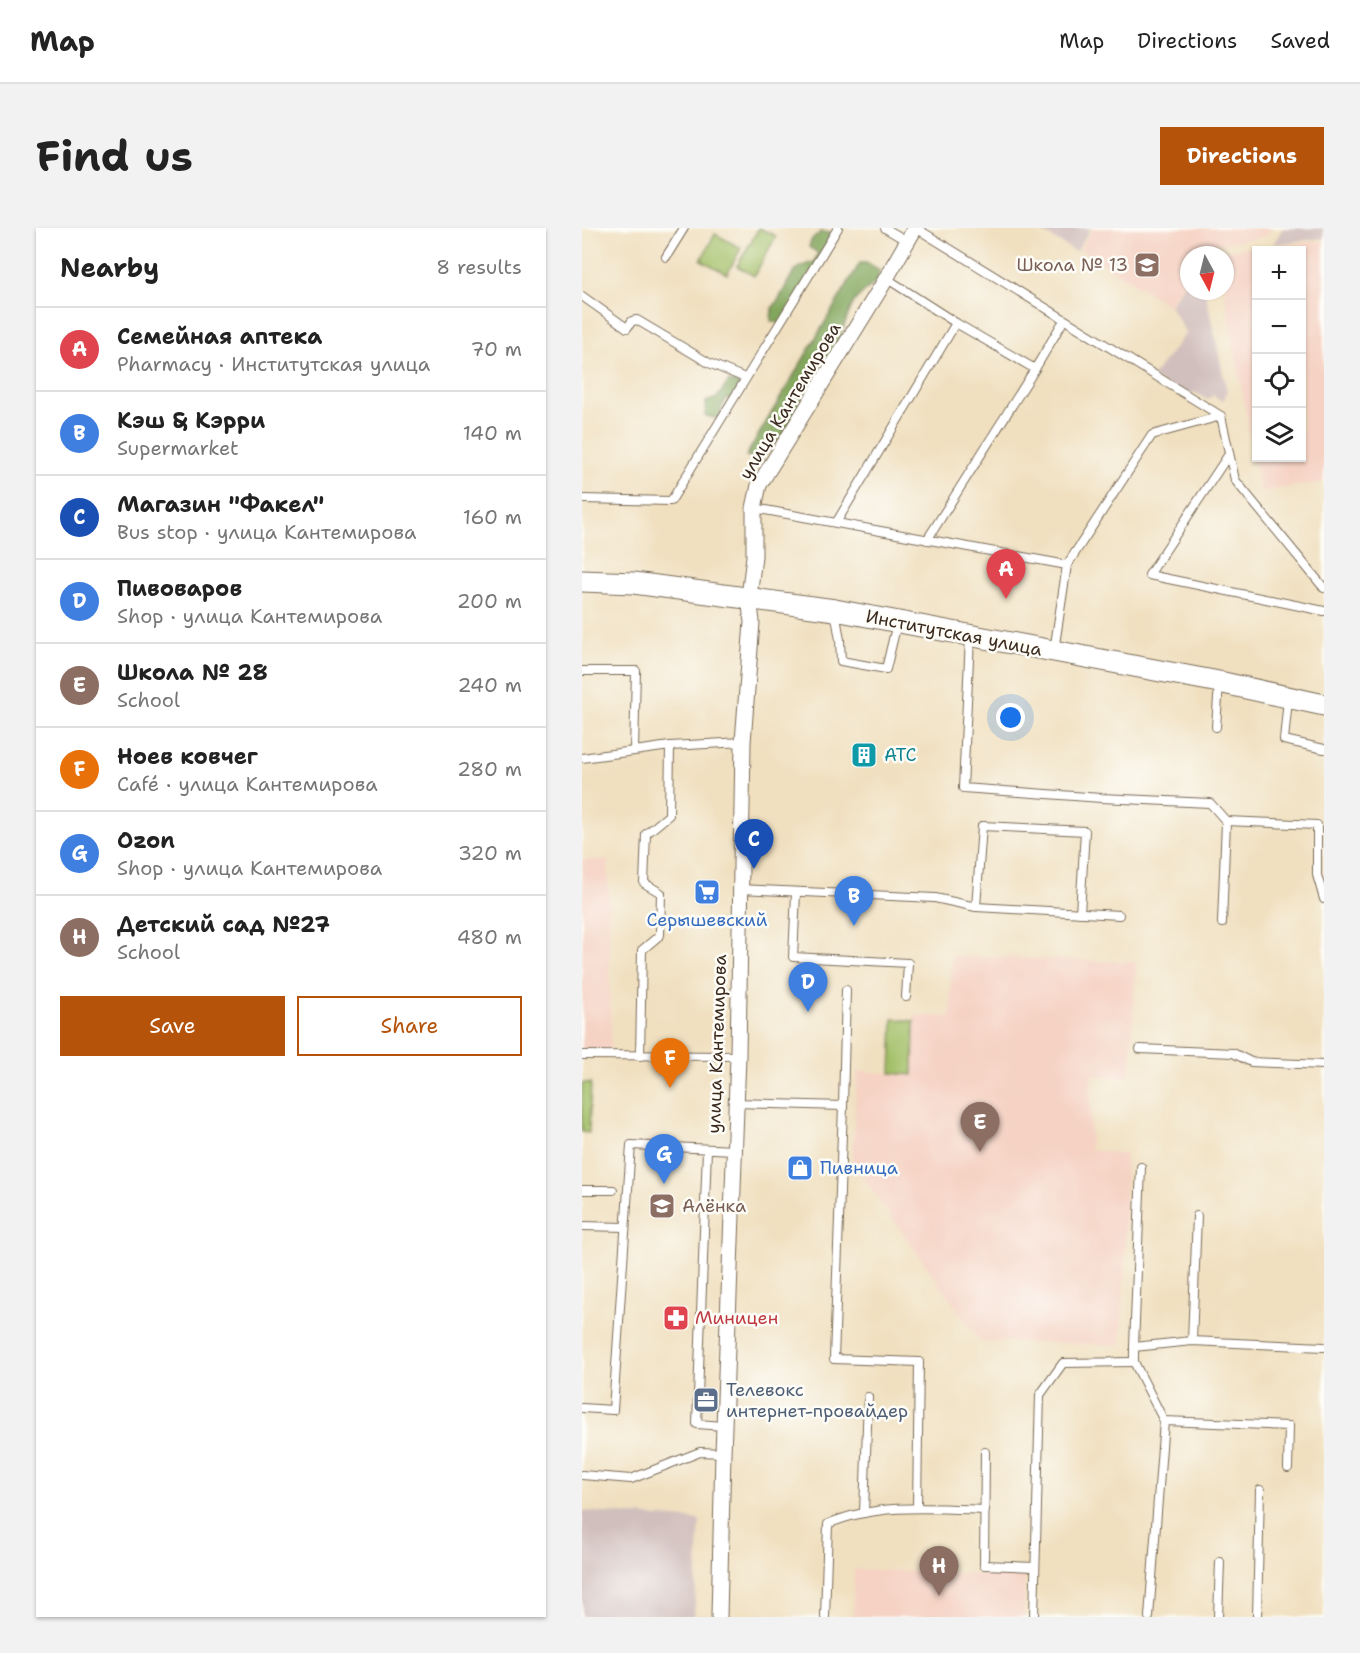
<!DOCTYPE html>
<html lang="en">
<head>
<meta charset="utf-8">
<style>
  :root { --surface:#fff; --page:#f2f2f2; --text:#222; --muted:#767676; --line:#e0e0e0; --accent:#b45309 }
  body { margin:0; font-family:"Shantell Sans",sans-serif; background:var(--page); color:var(--text) }
  .controls { position:absolute; right:18px; top:18px; display:grid; overflow:hidden; border-radius:0px; box-shadow:0 2px 4px #0004 }
  .controls button { width:54px; height:54px; display:grid; place-items:center; padding:0; border:0; border-bottom:2px solid var(--line); background:var(--surface); color:var(--text); font:30px sans-serif }
  .compass { position:absolute; left:598px; top:18px; width:54px; height:54px; border-radius:50%; background:var(--surface); box-shadow:0 2px 4px #0004; rotate:173deg }
  .you { position:absolute; left:429px; top:490px; width:21px; height:21px; margin:-15px; border:4px solid #fff; border-radius:50%; background:#1a73e8; box-shadow:0 0 0 9px #1a73e833 }
  .badge { display:grid; place-items:center; width:39px; height:39px; border-radius:50%; background:var(--accent); color:#fff; font-size:20px; font-weight:700 }
  .pin { position:absolute; translate:-50% -50px; filter:drop-shadow(0 2px 3px #0008) }
  .pin::after { content:''; position:absolute; top:32px; width:21px; height:18px; background:inherit; clip-path:polygon(0 0,100% 0,50% 100%) }
  .list { margin:0; padding:0; list-style:none }
  h2 { display:flex; justify-content:space-between; align-items:center; height:78px; margin:0; padding:0 24px; font-size:26px }
  h2 small { font-size:20px; font-weight:400; color:var(--muted) }
  .list li { display:grid; grid-template-columns:39px 1fr auto; gap:18px; align-items:center; box-sizing:border-box; height:84px; padding:0 24px; border-top:2px solid var(--line) }
  .list b { display:block; font-size:22px; white-space:nowrap }
  .list p { margin:0; font-size:20px; white-space:nowrap; color:var(--muted) }
  .list em { font-size:20px; font-style:normal; color:var(--muted) }
  .actions { display:flex; gap:12px; padding:18px 24px }
  .actions a { flex:1; padding:14px 0; border:2px solid var(--accent); border-radius:0px; text-align:center; font-size:21px; color:var(--accent) }
  .actions .main { background:var(--accent); color:#fff }
  .icon { flex:none; width:33px; height:33px; fill:none; stroke:currentColor; stroke-width:2; stroke-linecap:round; stroke-linejoin:round }
  .map { position:relative; flex:none; width:742px; height:1389px; overflow:hidden; border-radius:0px }
  header { display:flex; align-items:center; gap:36px; box-sizing:border-box; height:84px; padding:0 30px; background:var(--surface); border-bottom:2px solid var(--line) }
  header strong { font-size:28px }
  nav { display:flex; gap:33px; margin-inline-start:auto; font-size:21px }
  .intro { display:flex; align-items:center; justify-content:space-between; box-sizing:border-box; height:144px; padding:0 36px }
  h1 { margin:0; font-size:42px }
  .button { padding:15px 27px; border-radius:0px; background:var(--accent); color:#fff; font-size:21px; font-weight:700 }
  main { display:flex; gap:36px; padding:0 36px }
  aside { flex:1; background:var(--surface); border-radius:0px; box-shadow:0 2px 4px #0004 }
  .map>svg:first-child { display:block }
  .built { fill:#f5d2c3; fill-rule:evenodd }
  .industrial { fill:#d1bfbd }
  .green { fill:#a3c067; stroke:#6f7542; stroke-width:1.5 }
  .forest { fill:#82a65c; stroke:#5e683d; stroke-width:1.5 }
  .lines { fill:none; stroke-linecap:round; stroke-linejoin:round }
  .service-casing { stroke:#7a6a57; stroke-width:10 }
  .minor-casing { stroke:#7a6a57; stroke-width:17 }
  .secondary-casing { stroke:#7a6a57; stroke-width:23 }
  .service { stroke:#fff; stroke-width:8 }
  .minor { stroke:#fff; stroke-width:15 }
  .secondary { stroke:#fff; stroke-width:21 }
  .labels { text-anchor:middle; stroke-width:5; stroke-linejoin:round; paint-order:stroke }
  .education-label { font-size:18px; fill:#785e54; stroke:#fdfcf7; text-anchor:end }
  .street-label { font-size:18px; fill:#3b2a1e; stroke:#fdfcf7 }
  .culture-label { font-size:18px; fill:#0d838f; stroke:#fdfcf7; text-anchor:start }
  .shop-label { font-size:18px; fill:#366cbe; stroke:#fdfcf7 }
  .health-label { font-size:18px; fill:#be3a42; stroke:#fdfcf7; text-anchor:start }
  .service-label { font-size:18px; fill:#4e5e75; stroke:#fdfcf7; text-anchor:start }
</style>
</head>
<body>
<header>
<strong>Map</strong>
<nav><a>Map</a><a>Directions</a><a>Saved</a></nav>
</header>
<div class="intro"><h1>Find us</h1><a class="button">Directions</a></div>
<main>
<aside>
<h2>Nearby<small>8 results</small></h2>
<ul class="list">
<li><span class="badge" style="background:#e0444e">A</span><div><b>Семейная аптека</b><p>Pharmacy · Институтская улица</p></div><em>70 m</em></li>
<li><span class="badge" style="background:#3f7fe0">B</span><div><b>Кэш &amp; Кэрри</b><p>Supermarket</p></div><em>140 m</em></li>
<li><span class="badge" style="background:#1a4fb4">C</span><div><b>Магазин &quot;Факел&quot;</b><p>Bus stop · улица Кантемирова</p></div><em>160 m</em></li>
<li><span class="badge" style="background:#3f7fe0">D</span><div><b>Пивоваров</b><p>Shop · улица Кантемирова</p></div><em>200 m</em></li>
<li><span class="badge" style="background:#8d6e63">E</span><div><b>Школа № 28</b><p>School</p></div><em>240 m</em></li>
<li><span class="badge" style="background:#e8710a">F</span><div><b>Ноев ковчег</b><p>Café · улица Кантемирова</p></div><em>280 m</em></li>
<li><span class="badge" style="background:#3f7fe0">G</span><div><b>Ozon</b><p>Shop · улица Кантемирова</p></div><em>320 m</em></li>
<li><span class="badge" style="background:#8d6e63">H</span><div><b>Детский сад №27</b><p>School</p></div><em>480 m</em></li>
</ul>
<div class="actions"><a class="main">Save</a><a>Share</a></div>
</aside>
<div class="map">
<svg width="742" height="1389" viewBox="0 0 742 1389">
  <rect width="100%" height="100%" fill="#fdfcf7"/>
  <filter id="ink" filterUnits="userSpaceOnUse"><feTurbulence type="fractalNoise" baseFrequency=".0167" numOctaves="2"/><feDisplacementMap in="SourceGraphic" scale="12" xChannelSelector="R" yChannelSelector="G"/><feConvolveMatrix kernelMatrix="1 2 1 2 8 2 1 2 1" color-interpolation-filters="sRGB"/></filter>
  <filter id="wash" filterUnits="userSpaceOnUse"><feTurbulence type="fractalNoise" baseFrequency=".008" numOctaves="4" result="noise"/><feDisplacementMap in="SourceGraphic" scale="24" xChannelSelector="R" yChannelSelector="G"/><feGaussianBlur stdDeviation="1.35" result="paint"/><feColorMatrix in="noise" values="0 0 0 0 0 0 0 0 0 0 0 0 0 0 0 0 0 1.4 0 .05"/><feComposite in="paint" operator="in"/></filter>
  <g filter="url(#wash)">
    <rect width="100%" height="100%" fill="#f0e0c0"/>
    <g class="built">
      <polygon points="511,0 690,0 684,8 625,18 619,27 607,27 607,46 587,78 498,21"/>
      <path d="M742,13V254L678,264L642,63L643,27H635V23ZM720,22V230H674V22Z"/>
      <polygon points="0,632 26,632 29,822 0,822"/>
      <polygon points="370,728 554,734 548,849 509,847 508,922 544,926 543,1021 539,1117 398,1113 270,934 275,843 331,847 332,787 368,789"/>
      <polygon points="272,1341 443,1348 442,1389 271,1389"/>
    </g>
    <g class="industrial">
      <polygon points="459,0 509,0 494,24 457,2"/>
      <polygon points="701,0 742,0 742,10 691,16"/>
      <polygon points="607,48 607,63 623,63 645,164 641,173 631,167 626,172 612,164 606,170 570,149 604,105 588,78"/>
      <polygon points="0,1283 118,1292 112,1389 0,1389"/>
    </g>
    <g class="green">
      <polygon points="177,0 194,8 172,48 155,38"/>
      <polygon points="133,6 159,20 145,46 119,32"/>
      <polygon points="311,791 332,793 331,847 309,845"/>
      <polygon points="0,855 9,855 7,905 0,904"/>
    </g>
    <g class="forest">
      <path d="M239,4L249,5L255,10L200,96L189,93L190,80C201,70 203,54 214,42C218,38 226,36 232,34L236,25L227,19L230,11Z"/>
      <path d="M278,35H286L297,42L296,52C289,59 277,66 272,74C258,98 259,132 227,141L222,150C226,174 196,215 179,231L164,228Z"/>
      <polygon points="147,153 157,156 153,170 144,171 139,181 139,191 123,188 124,174 135,170"/>
    </g>
  </g>
  <g filter="url(#ink)">
    <g class="lines">
      <g class="service-casing">
        <g id="service">
          <polyline points="303,0 325,13"/>
          <polyline points="334,0 639,188 653,252 742,360"/>
          <polyline points="84,29 102,0"/>
          <polyline points="304,50 374,95"/>
          <polyline points="0,68 45,100 50,93 55,92 127,135 163,150"/>
          <polyline points="647,226 567,347 742,383"/>
          <polyline points="0,271 89,273 256,0"/>
          <polyline points="172,280 485,337 472,423"/>
          <polyline points="254,295 374,95 453,141 479,97"/>
          <polyline points="345,312 453,141"/>
          <polyline points="485,337 570,207 639,188"/>
          <polyline points="253,383 258,412 259,433 304,441 315,395"/>
          <polyline points="388,409 381,560 519,570 628,575 644,593 640,695"/>
          <polyline points="0,443 54,443 52,523 0,530"/>
          <polyline points="706,471 702,512 742,521"/>
          <polyline points="634,499 637,455"/>
          <polyline points="52,523 88,518 161,514"/>
          <polyline points="644,593 735,597 735,647 742,671"/>
          <polyline points="158,661 353,670 394,679 537,687"/>
          <polyline points="214,665 211,729 326,735 324,769"/>
          <polyline points="394,679 400,598 503,603 498,685"/>
          <polyline points="558,821 651,825 669,834 742,837"/>
          <polyline points="0,827 156,828"/>
          <polyline points="58,828 60,722 78,707 79,665 62,655 64,606 87,587 88,518"/>
          <polyline points="154,875 261,878 252,1131 337,1134 335,1280"/>
          <polyline points="261,878 264,762"/>
          <polyline points="125,921 115,1196 142,1198"/>
          <polyline points="0,962 31,962"/>
          <polyline points="0,998 43,999"/>
          <polyline points="610,1113 615,988"/>
          <polyline points="552,1119 559,939"/>
          <polyline points="0,1180 31,1182 49,917 152,922"/>
          <polyline points="403,1224 402,1337 453,1339"/>
          <polyline points="706,1240 707,1198 582,1193 552,1134 552,1119 610,1113 742,1119"/>
          <polyline points="0,1247 49,1251 118,1224 141,1225"/>
          <polyline points="282,1285 286,1169"/>
          <path d="M243,1389L246,1296C294,1275 351,1280 403,1282"/>
          <polyline points="452,1389 458,1167 481,1135 552,1134"/>
          <polyline points="567,1389 582,1193"/>
          <polyline points="636,1389 638,1334"/>
          <polyline points="675,1389 678,1262"/>
        </g>
      </g>
      <g class="minor-casing">
        <polyline id="minor" points="137,1389 141,1225 156,828 161,514 170,394 167,369 172,328 172,280 177,257 298,61 333,0"/>
      </g>
      <g class="secondary-casing">
        <polyline id="secondary" points="0,353 52,355 253,382 637,454 742,477"/>
      </g>
      <use href="#service" class="service"/>
      <use href="#minor" class="minor"/>
      <use href="#secondary" class="secondary"/>
    </g>
  </g>
  <defs>
    <g id="school-square" transform="scale(1.35)"><rect x="-9" y="-9" width="18" height="18" rx="4" fill="#8d6e63" stroke="#fdfcf7"/><path d="M0-5L7-2L0 1L-7-2ZM-4 1L0 2.5L4 1V4Q0 6-4 4Z" fill="#fff"/></g>
    <g id="building-square" transform="scale(1.35)"><rect x="-9" y="-9" width="18" height="18" rx="4" fill="#0f9aa8" stroke="#fdfcf7"/><path d="M-4-6H4V6H1V3H-1V6H-4ZM-2.5-4.3h1.7v1.8h-1.7ZM.8-4.3h1.7v1.8H.8ZM-2.5-1h1.7V.8h-1.7ZM.8-1h1.7V.8H.8Z" fill="#fff"/></g>
    <g id="supermarket-square" transform="scale(1.35)"><rect x="-9" y="-9" width="18" height="18" rx="4" fill="#3f7fe0" stroke="#fdfcf7"/><path d="M-6-5.5h2.5l.6 2H6L4.5 2H-2.5L-4.4-4H-6ZM-1.5 3.2a1.3 1.3 0 1 0 .1 0ZM3 3.2a1.3 1.3 0 1 0 .1 0Z" fill="#fff"/></g>
    <g id="shop-square" transform="scale(1.35)"><rect x="-9" y="-9" width="18" height="18" rx="4" fill="#3f7fe0" stroke="#fdfcf7"/><path d="M-5-2.5h2.3a2.7 3.5 0 0 1 5.4 0H5L5.5 6h-11ZM-1.5-2.5h3a1.5 2.3 0 0 0-3 0Z" fill="#fff"/></g>
    <g id="pharmacy-square" transform="scale(1.35)"><rect x="-9" y="-9" width="18" height="18" rx="4" fill="#e0444e" stroke="#fdfcf7"/><path d="M-2-6h4v4h4v4h-4v4h-4v-4h-4v-4h4Z" fill="#fff"/></g>
    <g id="office-square" transform="scale(1.35)"><rect x="-9" y="-9" width="18" height="18" rx="4" fill="#5c6f8a" stroke="#fdfcf7"/><path d="M-6-3h4V-5.5h4V-3h4V5H-6ZM-1-4.5V-3h2v-1.5ZM-6 0V1H6V0Z" fill="#fff"/></g>
  </defs>
  <g fill-rule="evenodd">
    <use href="#school-square" x="565" y="37"/>
    <use href="#building-square" x="282" y="527"/>
    <use href="#supermarket-square" x="125" y="664"/>
    <use href="#shop-square" x="218" y="940"/>
    <use href="#school-square" x="80" y="978"/>
    <use href="#pharmacy-square" x="94" y="1090"/>
    <use href="#office-square" x="124" y="1172"/>
  </g>
  <g class="labels">
    <g class="education-label">
      <text x="546" y="43">Школа № 13</text>
      <text x="100" y="984" text-anchor="start">Алёнка</text>
    </g>
    <g class="street-label">
      <text transform="translate(208 173) rotate(-59)" y="6">улица Кантемирова</text>
      <text transform="translate(372 405) rotate(11)" y="6">Институтская улица</text>
      <text transform="translate(135 816) rotate(-88)" y="6">улица Кантемирова</text>
    </g>
    <g class="culture-label">
      <text x="302" y="533">АТС</text>
    </g>
    <g class="shop-label">
      <text x="125" y="698">Серышевский</text>
      <text x="238" y="946" text-anchor="start">Пивница</text>
    </g>
    <g class="health-label">
      <text x="113" y="1096">Миницен</text>
    </g>
    <g class="service-label">
      <text x="144" y="1168">Телевокс<tspan x="144" dy="21">интернет-провайдер</tspan></text>
    </g>
  </g>
</svg>
<div class="controls">
<button>+</button>
<button>−</button>
<button><svg class="icon" aria-label="locate" viewBox="0 0 24 24"><circle cx="12" cy="12" r="6"/><path d="M12 2v4M12 18v4M2 12h4M18 12h4"/></svg></button>
<button><svg class="icon" aria-label="layers" viewBox="0 0 24 24"><path d="M12 4l9 5-9 5-9-5zM3 14l9 5 9-5"/></svg></button>
</div>
<svg class="compass" viewBox="-18 -18 36 36"><path d="M0-13l5 13h-10z" fill="#e53935"/><path d="M0 13l5-13h-10z" fill="#767676"/></svg>
<div class="you"></div>
<div class="pin badge" style="left:424px;top:371px;background:#e0444e">A</div>
<div class="pin badge" style="left:272px;top:698px;background:#3f7fe0">B</div>
<div class="pin badge" style="left:172px;top:641px;background:#1a4fb4">C</div>
<div class="pin badge" style="left:226px;top:784px;background:#3f7fe0">D</div>
<div class="pin badge" style="left:398px;top:924px;background:#8d6e63">E</div>
<div class="pin badge" style="left:88px;top:860px;background:#e8710a">F</div>
<div class="pin badge" style="left:82px;top:956px;background:#3f7fe0">G</div>
<div class="pin badge" style="left:357px;top:1368px;background:#8d6e63">H</div>
</div>
</main>
</body>
</html>
